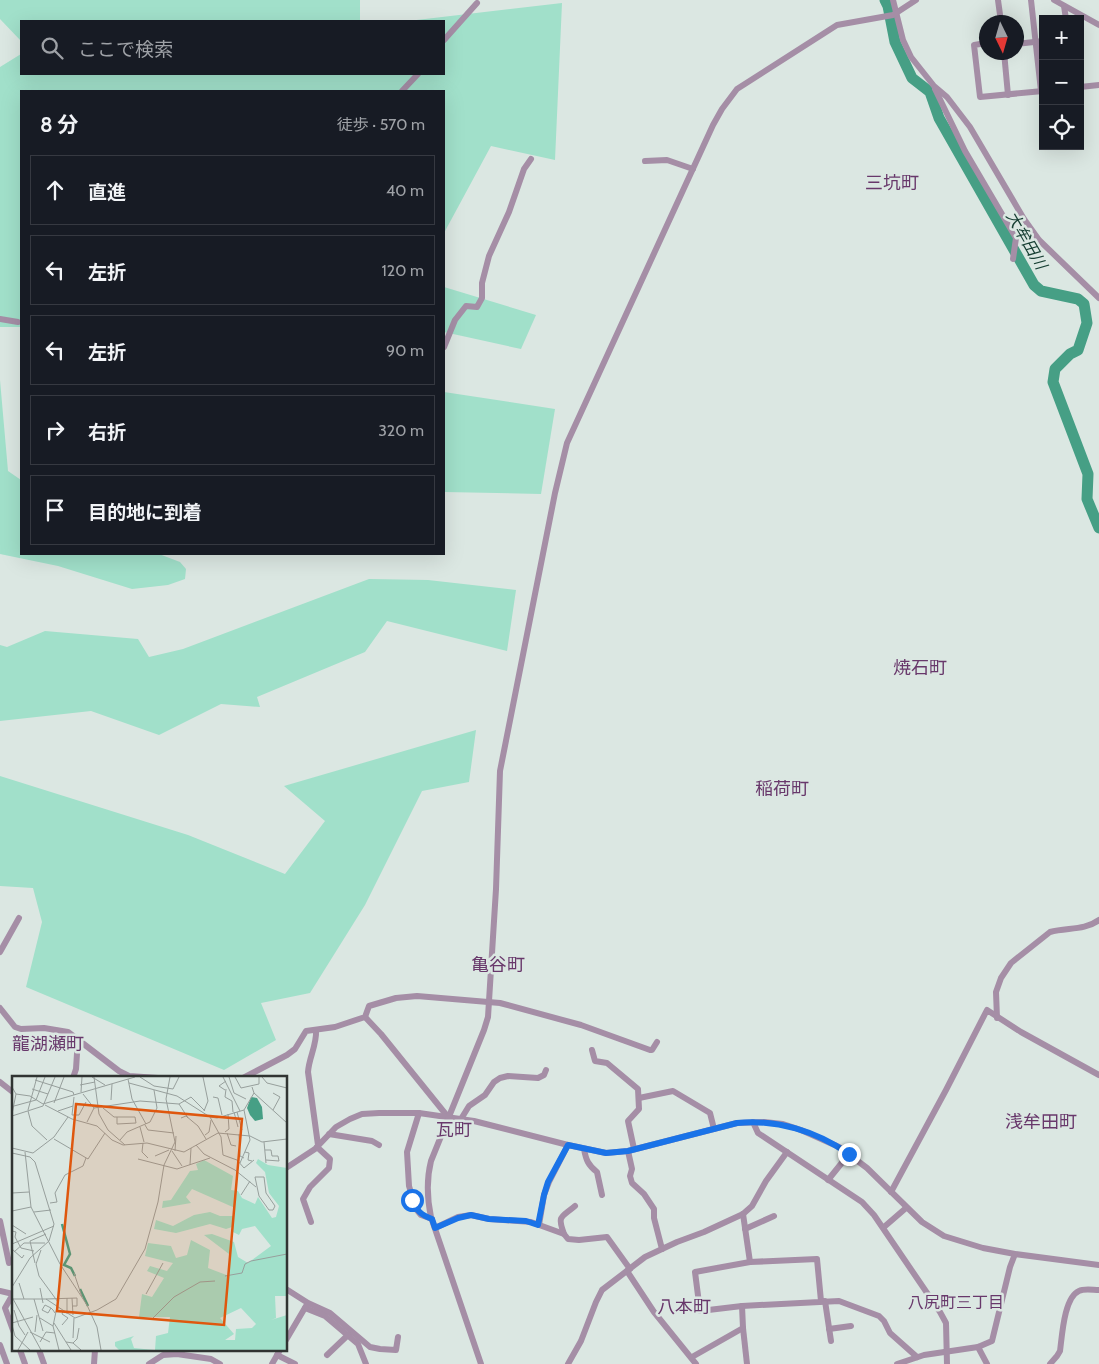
<!DOCTYPE html>
<html lang="ja">
<head>
<meta charset="utf-8">
<style>
  :root { --surface:#171b24; --page:#20242c; --text:#f1f3f6; --muted:#9ea1a6; --line:#363941 }
  body { margin:0; font-family:Cabin,"Noto Sans JP",sans-serif; background:var(--page); color:var(--text) }
  .controls { position:absolute; right:15px; top:15px; display:grid; overflow:hidden; border-radius:0px; box-shadow:0 5px 20px #0002 }
  .controls button { width:45px; height:45px; display:grid; place-items:center; padding:0; border:0; border-bottom:1px solid var(--line); background:var(--surface); color:var(--text); font:25px sans-serif }
  .compass { position:absolute; left:979px; top:15px; width:45px; height:45px; border-radius:50%; background:var(--surface); box-shadow:0 5px 20px #0002; rotate:175deg }
  .stop { position:absolute; width:15px; height:15px; margin:-11px; border:4px solid #1a73e8; border-radius:50%; background:#fff }
  .stop.end { background:#1a73e8; border-color:#fff; box-shadow:0 1px 5px #0008 }
  .list { margin:0; padding:0; list-style:none }
  h2 { display:flex; justify-content:space-between; align-items:center; height:65px; margin:0; padding:0 20px; font-size:21px }
  h2 small { font-size:16px; font-weight:400; color:var(--muted) }
  .list li { display:grid; grid-template-columns:32px 1fr auto; gap:15px; align-items:center; box-sizing:border-box; height:70px; margin:0 10px 10px; padding:0 10px; border:1px solid var(--line); border-radius:0px }
  .list b { display:block; font-size:19px; white-space:nowrap }
  .list em { font-size:16px; font-style:normal; color:var(--muted) }
  .icon { flex:none; width:28px; height:28px; fill:none; stroke:currentColor; stroke-width:2; stroke-linecap:round; stroke-linejoin:round }
  .map { position:relative; flex:none; width:1099px; height:1364px; overflow:hidden }
  .search { position:absolute; background:var(--surface); box-shadow:0 5px 20px #0002; left:20px; top:20px; width:425px; height:55px; display:flex; align-items:center; gap:12px; box-sizing:border-box; padding:0 18px; border-radius:0px; color:var(--muted); font-size:19px }
  .panel { position:absolute; background:var(--surface); box-shadow:0 5px 20px #0002; left:20px; top:90px; width:425px; height:465px; border-radius:0px }
  .map>svg:first-child { display:block }
  .green { fill:#a1e0ca }
  .lines { fill:none; stroke-linecap:round; stroke-linejoin:round }
  .river { stroke:#469f85; stroke-width:11 }
  .minor { stroke:#a58ea6; stroke-width:6 }
  .route { stroke:#1a73e8; stroke-width:6 }
  .labels { text-anchor:middle; stroke-width:5; stroke-linejoin:round; paint-order:stroke }
  .water-label { font-size:16px; font-style:italic; fill:#184034; stroke:#dbe7e2 }
  .neighbourhood-label { font-size:16px; fill:#68386b; stroke:#dbe7e2 }
  .quarter-label { font-size:18px; fill:#68386b; stroke:#dbe7e2 }
  .inset-river { fill:none; stroke:#469f85; stroke-width:2.5 }
  .inset-road { fill:none; stroke:#979f9c; stroke-width:1 }
  .view { fill:#df570e; fill-opacity:0.15; stroke:#df570e; stroke-width:2.5 }
  .inset-edge { fill:none; stroke:#303432; stroke-width:2.5 }
</style>
</head>
<body>
<div class="map">
<svg width="1099" height="1364" viewBox="0 0 1099 1364">
  <rect width="100%" height="100%" fill="#dbe7e2"/>
  <g class="green">
    <polygon points="0,0 360,0 360,21 21,21 21,41 0,19"/>
    <polygon points="562,3 555,160 491,146 444,233 444,91 21,91 21,327 0,327 0,67 21,54 21,74 444,74 444,21 408,21"/>
    <polygon points="444,287 536,315 521,349 444,332"/>
    <polygon points="0,380 8,471 21,480 21,554 159,554 180,562 186,569 185,579 168,585 132,589 58,566 0,554"/>
    <polygon points="444,392 555,409 541,494 444,492"/>
    <polygon points="369,579 428,580 516,590 507,651 387,621 365,652 257,697 260,707 221,704 159,735 91,711 0,721 0,645 7,647 45,631 138,639 149,657 183,649"/>
    <polygon points="476,730 469,782 422,791 365,905 310,993 261,1003 276,1040 224,1070 26,987 42,922 33,888 0,886 0,776 188,835 285,874 325,821 284,786"/>
  </g>
  <g class="lines">
    <polyline class="river" points="885,0 888,6 895,42 912,78 930,92 939,118 1034,285 1041,291 1078,299 1084,304 1087,323 1078,350 1070,354 1055,369 1053,382 1088,474 1087,499 1099,528"/>
    <g class="minor">
      <polyline points="893,0 903,40 911,57 934,86 947,97 970,127 1024,219 1039,240 1099,298"/>
      <polyline points="998,0 1001,22"/>
      <polyline points="1031,0 1041,91"/>
      <polyline points="1054,0 1099,25"/>
      <polyline points="1064,6 1066,19"/>
      <polyline points="444,40 477,3"/>
      <polyline points="986,43 974,45 980,97 1043,91"/>
      <polyline points="1016,44 1043,41"/>
      <polyline points="1004,52 1008,95"/>
      <polyline points="1080,87 1099,85"/>
      <polyline points="935,89 965,151 1016,238 1013,259"/>
      <polyline points="402,91 418,74"/>
      <polyline points="645,161 667,160 693,169"/>
      <polyline points="0,319 18,322"/>
      <polyline points="444,347 455,320 466,306 477,307 482,298 482,283 489,256 509,212 524,169 531,159"/>
      <polyline points="0,952 19,918"/>
      <polyline points="0,1008 15,1027 21,1029 44,1028 68,1032 119,1071 129,1076 158,1078"/>
      <polyline points="365,1017 381,1034 448,1117"/>
      <path d="M997,1018L996,992L1001,978L1011,963L1050,932C1067,927 1084,931 1099,920"/>
      <path d="M316,1030C317,1045 309,1057 308,1072L318,1145"/>
      <polyline points="592,1050 595,1061 607,1063 638,1089 639,1109 628,1121 634,1149"/>
      <polyline points="73,1078 76,1069 78,1038"/>
      <polyline points="243,1078 287,1055 295,1049 306,1031 335,1027 365,1017 369,1006 396,998 417,996 500,1003 581,1025 650,1050 652,1050 657,1042"/>
      <polyline points="0,1082 14,1093"/>
      <polyline points="639,1098 673,1091 710,1113 714,1129"/>
      <polyline points="419,1113 407,1152 409,1186 416,1209 421,1215 432,1219"/>
      <polyline points="461,1119 469,1106 485,1095 494,1082 500,1078 508,1076 538,1078 544,1075 546,1070"/>
      <polyline points="753,1122 758,1133 862,1202 874,1215 940,1312 946,1323 947,1364"/>
      <polyline points="329,1134 372,1141 379,1145"/>
      <path d="M584,1149C586,1160 588,1165 597,1172L602,1195"/>
      <polyline points="628,1151 632,1169 630,1176 632,1183 644,1194 654,1209 654,1218 662,1249"/>
      <polyline points="286,1168 315,1149 336,1127 350,1119 362,1114 379,1113 419,1113 474,1121 568,1145 606,1153 628,1151 737,1123 764,1122 783,1124 801,1130 839,1147 867,1168 922,1222 944,1236 983,1248 1015,1254 1099,1265"/>
      <polyline points="828,1180 849,1154"/>
      <polyline points="891,1192 946,1090 987,1010 1021,1032 1099,1075"/>
      <polyline points="743,1214 750,1262"/>
      <polyline points="0,1221 9,1263"/>
      <polyline points="311,1222 303,1199 310,1187 329,1168 330,1159 317,1147"/>
      <polyline points="539,1225 544,1195 549,1182 568,1145"/>
      <polyline points="884,1227 906,1208"/>
      <polyline points="435,1228 458,1217 471,1215 489,1219 531,1222 564,1234 568,1239 579,1240 607,1237 630,1269"/>
      <polyline points="745,1229 774,1216"/>
      <path d="M564,1234C557,1215 561,1218 575,1206"/>
      <polyline points="627,1271 654,1312 696,1364"/>
      <polyline points="286,1289 308,1303 330,1313 370,1347 380,1349 396,1350 398,1337"/>
      <polyline points="0,1291 13,1294 5,1308 14,1333"/>
      <polyline points="821,1301 817,1259 750,1262 695,1272 700,1311 742,1306 839,1301 879,1316 884,1321 890,1333 917,1357"/>
      <polyline points="825,1301 831,1341"/>
      <polyline points="305,1308 325,1316 358,1344 366,1364"/>
      <polyline points="743,1328 747,1364"/>
      <polyline points="829,1329 851,1326"/>
      <polyline points="286,1340 306,1306"/>
      <polyline points="0,1345 7,1364"/>
      <polyline points="978,1347 987,1364"/>
      <polyline points="20,1350 25,1364"/>
      <polyline points="39,1350 44,1364"/>
      <polyline points="277,1355 295,1364"/>
      <polyline points="327,1355 348,1335"/>
      <polyline points="692,1357 743,1328 742,1306"/>
      <polyline points="94,1364 95,1350"/>
      <polyline points="149,1364 163,1355 177,1354 211,1359 220,1364"/>
      <polyline points="272,1364 280,1350"/>
      <path d="M481,1364L431,1217C427,1198 426,1181 431,1161L484,1030L488,1017L496,889L500,771L555,493L567,443L713,125L722,109L737,89L837,25L893,15L916,0"/>
      <polyline points="568,1364 581,1341 596,1302 602,1290 645,1257 677,1242 704,1232 743,1214 752,1206 766,1181 787,1152"/>
      <polyline points="897,1364 924,1355 978,1347 992,1341 1010,1267 1015,1254"/>
      <path d="M1050,1364L1057,1356L1060,1351C1062,1337 1064,1297 1079,1291C1084,1288 1093,1290 1099,1290"/>
    </g>
  </g>
  <g class="lines">
    <path class="route" d="M412,1200C417,1211 421,1215 432,1219L435,1228L458,1218L471,1215L489,1219L526,1221L538,1225L544,1195L548,1182L568,1145L606,1153L628,1151L737,1123C777,1119 816,1131 849,1154"/>
  </g>
  <g class="labels">
    <g class="water-label">
      <text transform="translate(1027 240) rotate(60)" y="6">大牟田川</text>
    </g>
    <g class="neighbourhood-label">
      <text x="956" y="1308">八尻町三丁目</text>
    </g>
    <g class="quarter-label">
      <text x="892" y="189">三坑町</text>
      <text x="920" y="674">焼石町</text>
      <text x="782" y="795">稲荷町</text>
      <text x="498" y="971">亀谷町</text>
      <text x="48" y="1050">龍湖瀬町</text>
      <text x="1041" y="1128">浅牟田町</text>
      <text x="454" y="1136">瓦町</text>
      <text x="684" y="1313">八本町</text>
    </g>
  </g>
  <g transform="translate(12 1076)">
    <rect width="275" height="275" fill="#dbe7e2"/>
    <path d="M246,83L256,89L275,92V220H263L264,242L259,244L275,239V274H143L144,260L156,257L158,241H127L130,218L140,221L152,202L135,195L138,190L155,195L161,187L133,180L136,167L159,170L164,182L175,179L179,164L198,174L196,192L217,200V178L192,159L200,158L222,166L226,181L236,187L259,170L243,150L230,153L227,159L221,156L220,151L214,153L198,148L164,157L142,153L144,144L161,150L182,139L198,136L208,140H222L223,132L180,113L174,121L179,127L150,132L151,125L159,124L178,95L186,94L184,88L192,84L221,100L219,114L226,115L230,122L243,128L246,121L260,142L264,141L267,130L257,117L253,96L244,87ZM229,232L244,248L240,252L224,253L223,264H213L222,258L208,242ZM122,260L119,263L122,272L142,274H107L103,270V266Z" fill="#a1e0ca" fill-rule="evenodd"/>
    <path d="M239,21L245,22L250,31L251,43L243,45L238,39L235,32Z" fill="#469f85"/>
    <path class="inset-river" d="M50,148L58,178L52,189L59,192L63,200M68,213L76,230"/>
    <path class="inset-road" d="M80,1L93,9M82,1L87,38L96,54L113,69M128,1L142,10L161,13L167,1M191,1L196,25L192,35M211,1L228,35M217,1L222,17L234,23M223,1L229,12L247,8V1M250,1L255,7L275,12M116,3L120,23L134,48M23,4L61,16L62,19M117,7L165,20L198,41L205,42L232,34M68,9L83,6M0,11L4,18L0,38M240,11L242,17L275,47M20,13L36,18M214,13L213,21L220,25L221,36M213,14L207,10L214,5M69,16L70,1M261,17L268,21L261,34M4,18L18,20L31,28M71,18L82,32M201,21L206,22L210,39M24,24L33,1M99,24L100,8M42,27L52,1M31,28L123,1M167,28L176,42M33,29L60,43L85,50L100,64L111,69L135,67L172,76L206,57L238,60L250,66L275,63M2,30L24,24M82,32L128,25L167,28L179,21L193,35M91,32L102,41H123L124,47L105,48V41M16,34L25,1M16,35L20,50L35,64M46,35L61,30M222,36L226,51M225,36L230,54M60,39H67L74,26M60,39L62,21M0,40L31,30L43,1M198,41L209,61L211,79L225,84L232,92L242,84M169,42L174,40L186,50L194,63M75,46L82,32M133,49L136,54L162,57M128,51L132,66M213,56L217,53L216,38M215,57L219,69L224,70M227,58L228,80L232,82M193,59L197,56L199,44M42,63L76,83L93,57M108,64L115,56L138,46L145,32L142,14M252,66L254,87M131,67L130,76L136,82M184,69L192,78L223,94L244,111M0,72L21,77L42,61L56,41M253,74H259L260,80H266L267,85L254,84M160,75L170,90M163,75L164,60M13,76L19,131L48,188L75,229L85,251L89,274M233,76L237,77L236,84L240,85M0,77L18,81L23,86L42,148L37,165L18,182L0,211M143,80L157,74M126,83L165,93L198,82M228,87L238,64L232,34L242,17M178,89L179,72M243,101H252L254,117L263,130L261,134H257L247,120ZM0,117L17,116M229,119L238,105M38,127L45,126L43,117L53,99L71,90L74,82M0,135L19,131M22,136L39,134M0,149L14,158M0,155L4,156L3,161L9,172L22,175M0,168L42,150M0,173L10,182L12,179M29,174L24,188L27,200L46,226L41,250L47,274M2,176L12,167H33M23,187L18,165L34,158M62,197L70,221M213,200L230,197L233,188L239,185L275,178M7,207L12,223M28,212L31,227M134,218L151,187M0,221L29,274M60,222L61,239M1,223H34L63,242L85,234L104,223L133,173L146,126L152,89L163,66L154,23L158,1M22,223L31,255M34,223L65,222V230H61M39,232L36,237L30,234L33,229L39,232L41,234L43,237M2,234L7,250L13,259M55,238V222M28,242L41,250M140,243L162,221L188,206L203,205M0,247L21,241M42,247L59,274M0,249L3,260L18,274M50,249L56,242L50,238L51,235M18,256L38,266M23,256L25,239M61,262L62,242M28,266L34,256L43,257M54,266L61,267L69,274M61,267L65,263L67,252M6,274L16,256"/>
    <path class="view" d="M64,28L230,43L212,249L45,235Z"/>
    <rect width="275" height="275" class="inset-edge"/>
  </g>
</svg>
<div class="controls">
<button>+</button>
<button>−</button>
<button><svg class="icon" aria-label="locate" viewBox="0 0 24 24"><circle cx="12" cy="12" r="6"/><path d="M12 2v4M12 18v4M2 12h4M18 12h4"/></svg></button>
</div>
<svg class="compass" viewBox="-18 -18 36 36"><path d="M0-13l5 13h-10z" fill="#e53935"/><path d="M0 13l5-13h-10z" fill="#9ea1a6"/></svg>
<div class="stop" style="left:412px;top:1200px"></div>
<div class="stop end" style="left:849px;top:1154px"></div>
<div class="search"><svg class="icon" aria-label="search" viewBox="0 0 24 24"><circle cx="10" cy="10" r="6"/><path d="M15 15l6 6"/></svg>ここで検索</div>
<section class="panel">
<h2>8 分<small>徒歩 · 570 m</small></h2>
<ul class="list">
<li><svg class="icon" aria-label="ahead" viewBox="0 0 24 24"><path d="M12 20V5M6 11l6-6 6 6"/></svg><div><b>直進</b></div><em>40 m</em></li>
<li><svg class="icon" aria-label="left" viewBox="0 0 24 24"><path d="M17 20v-9H6M10 6l-5 5 5 5"/></svg><div><b>左折</b></div><em>120 m</em></li>
<li><svg class="icon" aria-label="left" viewBox="0 0 24 24"><path d="M17 20v-9H6M10 6l-5 5 5 5"/></svg><div><b>左折</b></div><em>90 m</em></li>
<li><svg class="icon" aria-label="right" viewBox="0 0 24 24"><path d="M7 20v-9h11M14 6l5 5-5 5"/></svg><div><b>右折</b></div><em>320 m</em></li>
<li><svg class="icon" aria-label="arrive" viewBox="0 0 24 24"><path d="M6 21V4h12l-3 4 3 4H6"/></svg><div><b>目的地に到着</b></div></li>
</ul>
</section>
</div>
</body>
</html>
